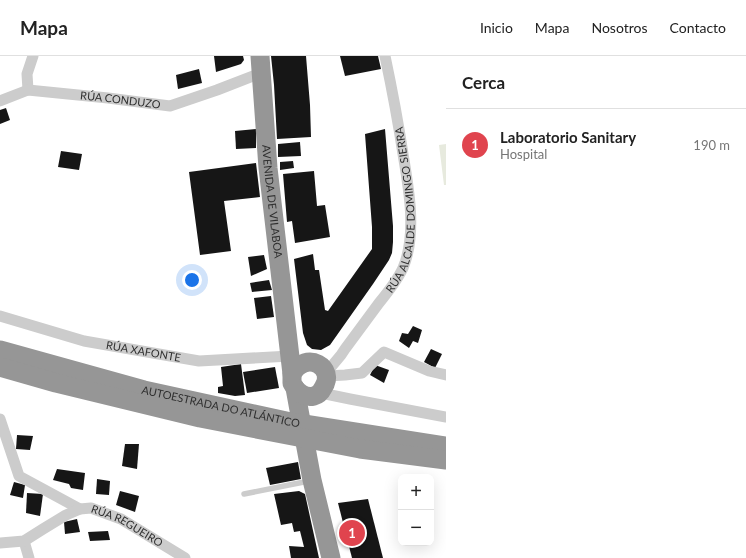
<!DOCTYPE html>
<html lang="es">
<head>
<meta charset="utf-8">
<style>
  :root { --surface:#fff; --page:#f6f6f6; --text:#222; --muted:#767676; --line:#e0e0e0; --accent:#d34364 }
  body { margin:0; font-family:Lato,sans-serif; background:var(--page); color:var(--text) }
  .controls { position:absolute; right:12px; bottom:12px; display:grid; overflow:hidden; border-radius:8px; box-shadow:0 4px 16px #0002 }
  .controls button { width:36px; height:36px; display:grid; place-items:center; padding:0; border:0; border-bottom:1px solid var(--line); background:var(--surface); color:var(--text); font:20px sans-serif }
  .you { position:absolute; left:192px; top:224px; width:14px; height:14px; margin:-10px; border:3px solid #fff; border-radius:50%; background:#1a73e8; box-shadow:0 0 0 6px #1a73e833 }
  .badge { display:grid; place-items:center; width:26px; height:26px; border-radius:50%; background:var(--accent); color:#fff; font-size:13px; font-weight:700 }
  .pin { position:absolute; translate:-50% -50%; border:2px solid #fff; box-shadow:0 1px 4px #0006 }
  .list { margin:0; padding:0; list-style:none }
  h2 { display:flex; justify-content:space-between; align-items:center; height:52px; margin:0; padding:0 16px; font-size:17px }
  h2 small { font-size:13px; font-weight:400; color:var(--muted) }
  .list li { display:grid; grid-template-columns:26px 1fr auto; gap:12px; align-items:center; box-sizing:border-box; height:72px; padding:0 16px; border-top:1px solid var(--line) }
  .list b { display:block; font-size:15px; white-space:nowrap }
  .list p { margin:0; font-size:13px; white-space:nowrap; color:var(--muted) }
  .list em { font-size:13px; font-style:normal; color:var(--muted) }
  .map { position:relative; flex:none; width:446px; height:502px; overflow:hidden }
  header { display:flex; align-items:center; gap:24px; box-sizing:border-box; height:56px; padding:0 20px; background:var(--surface); border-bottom:1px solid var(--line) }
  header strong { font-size:19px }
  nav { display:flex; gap:22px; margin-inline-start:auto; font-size:14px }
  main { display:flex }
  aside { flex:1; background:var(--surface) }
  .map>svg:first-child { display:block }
  .green { fill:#e7eade }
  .building { fill:#161616 }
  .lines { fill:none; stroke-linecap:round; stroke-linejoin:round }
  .lane { stroke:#ccc; stroke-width:5.5 }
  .street { stroke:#ccc; stroke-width:11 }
  .highway { stroke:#969696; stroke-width:19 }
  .labels { text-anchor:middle; stroke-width:4; stroke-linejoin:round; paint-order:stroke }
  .street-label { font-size:11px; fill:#2f2f2f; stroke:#fff }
</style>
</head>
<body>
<header>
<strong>Mapa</strong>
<nav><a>Inicio</a><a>Mapa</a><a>Nosotros</a><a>Contacto</a></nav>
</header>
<main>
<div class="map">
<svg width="446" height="502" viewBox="0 0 446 502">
  <rect width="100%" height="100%" fill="#fff"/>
  <polygon class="green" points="446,88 446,129 444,129 439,89"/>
  <g class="building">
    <polygon points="214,0 243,0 244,4 241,8 238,9 216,16"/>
    <polygon points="271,0 306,0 310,49 311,81 277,83 274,29"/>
    <polygon points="340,0 378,0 381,13 345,20"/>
    <polygon points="199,13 202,27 178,33 176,19"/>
    <polygon points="6,52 10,64 0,68 0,54"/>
    <polygon points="256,73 256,92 236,93 235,75"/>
    <polygon points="385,73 393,170 393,186 392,197 389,204 373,228 330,289 321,294 312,293 307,289 303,277 294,203 313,198 315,214 319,214 325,254 328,255 372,193 372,171 365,78"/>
    <polygon points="300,86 301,100 278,101 278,88"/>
    <polygon points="61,95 82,98 79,114 58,111"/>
    <polygon points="293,105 294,112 280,114 280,106"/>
    <polygon points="256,107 260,141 224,145 231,195 200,199 189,116"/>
    <polygon points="314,115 317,150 325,149 330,181 295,187 292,165 287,166 283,118"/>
    <polygon points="264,199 267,213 251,220 248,201"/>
    <polygon points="269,224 272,234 252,236 250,227"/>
    <polygon points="271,240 274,261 257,263 254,242"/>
    <polygon points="413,270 422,274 418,287 413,285 409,292 399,285 402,277 408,278"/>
    <polygon points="431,293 442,298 435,312 424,306"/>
    <polygon points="241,308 245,339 235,340 218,337 218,331 223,330 221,311"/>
    <polygon points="375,309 389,314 384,327 370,319"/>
    <polygon points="275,311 279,332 247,337 243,316"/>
    <polygon points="17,379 33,380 30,394 16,393"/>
    <polygon points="125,388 139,388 137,413 122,410"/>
    <polygon points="298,406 301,423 270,429 266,412"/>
    <polygon points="57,413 85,417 83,434 71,432 69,428 53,424"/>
    <polygon points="97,423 110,425 109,439 96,438"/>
    <polygon points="14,426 25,429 23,442 10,439"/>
    <polygon points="120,435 139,440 135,456 116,449"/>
    <polygon points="299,435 305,438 319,502 291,502 289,490 304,491 300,475 294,476 292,467 281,469 274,438"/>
    <polygon points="27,437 43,438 40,460 26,457"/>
    <polygon points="368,443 383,502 352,502 338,447"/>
    <polygon points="77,463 80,476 65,478 64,466"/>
    <polygon points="108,475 110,484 90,485 88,476"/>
  </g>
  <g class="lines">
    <polyline class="lane" points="244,438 309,425"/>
    <g class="street">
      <polyline points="28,34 27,18 33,0"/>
      <path id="s1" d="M0,45L28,34L108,42L170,50L217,34L261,17"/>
      <path id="s2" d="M0,260L84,285L199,305L290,300"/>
      <path id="s3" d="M326,317L341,299L345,293C356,278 368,262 379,247C388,236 397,225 403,212C417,179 409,133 403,98C398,65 392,33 385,0"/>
      <polyline points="327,320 345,319 362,317 384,296 429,315 446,319"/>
      <polyline points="321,337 350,343 446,361"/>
      <polyline points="0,363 19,420 80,453"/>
      <polyline points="24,485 29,502"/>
      <path id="s4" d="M0,487L24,485L43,473L66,459L80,453L91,452L121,463L185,502"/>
    </g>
    <g class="highway">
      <path id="s5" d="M260,0L268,112L292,318V327L295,332L299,354L312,424L331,502"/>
      <path id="s6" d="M0,294L144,334L291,366L446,390"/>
      <polyline points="0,311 56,327 200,362 360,393 446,404"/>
      <path d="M292,318C306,293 337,312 323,332C321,336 318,339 314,340C306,342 300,338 295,332"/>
    </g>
  </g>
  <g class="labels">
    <g class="street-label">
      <text dy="4" stroke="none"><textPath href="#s1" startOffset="123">RÚA CONDUZO</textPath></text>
      <text dy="4" stroke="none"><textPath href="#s5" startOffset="146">AVENIDA DE VILABOA</textPath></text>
      <text dy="4" stroke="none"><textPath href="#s3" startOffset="188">RÚA ALCALDE DOMINGO SIERRA</textPath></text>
      <text dy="4" stroke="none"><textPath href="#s2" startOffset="148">RÚA XAFONTE</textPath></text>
      <text dy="4" stroke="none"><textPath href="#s6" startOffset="228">AUTOESTRADA DO ATLÁNTICO</textPath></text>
      <text dy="4" stroke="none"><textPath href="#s4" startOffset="140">RÚA REGUEIRO</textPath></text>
    </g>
  </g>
</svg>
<div class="controls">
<button>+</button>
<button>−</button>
</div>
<div class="you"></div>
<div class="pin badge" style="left:352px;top:477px;background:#e0444e">1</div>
</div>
<aside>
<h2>Cerca<small></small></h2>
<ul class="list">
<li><span class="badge" style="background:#e0444e">1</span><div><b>Laboratorio Sanitary</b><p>Hospital</p></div><em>190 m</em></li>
</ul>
</aside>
</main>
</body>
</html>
